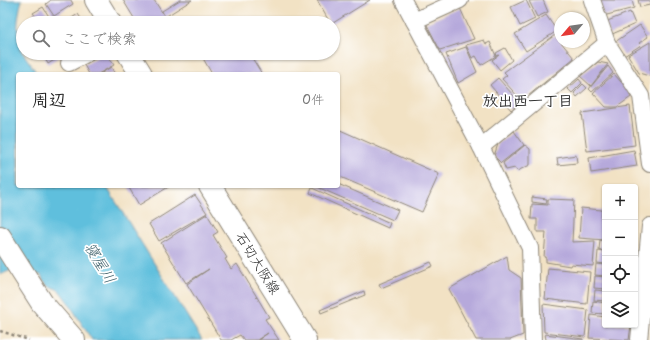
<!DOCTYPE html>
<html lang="ja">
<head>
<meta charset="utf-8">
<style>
  :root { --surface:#fff; --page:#f6f6f6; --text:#222; --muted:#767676; --line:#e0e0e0 }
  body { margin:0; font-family:"Shantell Sans","Klee One",sans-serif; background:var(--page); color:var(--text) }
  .controls { position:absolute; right:12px; bottom:12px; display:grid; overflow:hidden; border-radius:4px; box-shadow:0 1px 3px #0004 }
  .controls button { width:36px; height:36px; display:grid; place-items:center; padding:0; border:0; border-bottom:1px solid var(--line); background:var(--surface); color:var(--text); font:20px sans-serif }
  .compass { position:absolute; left:554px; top:12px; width:36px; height:36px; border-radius:50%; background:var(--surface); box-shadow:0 1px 3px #0004; rotate:241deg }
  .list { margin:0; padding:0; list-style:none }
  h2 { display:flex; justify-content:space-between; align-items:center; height:52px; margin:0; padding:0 16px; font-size:17px }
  h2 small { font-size:13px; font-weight:400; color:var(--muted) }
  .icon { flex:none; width:22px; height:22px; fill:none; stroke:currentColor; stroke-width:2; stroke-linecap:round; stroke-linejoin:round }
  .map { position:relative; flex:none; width:650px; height:340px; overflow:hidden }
  .search { position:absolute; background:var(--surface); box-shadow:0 1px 3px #0004; left:16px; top:16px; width:324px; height:44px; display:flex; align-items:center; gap:10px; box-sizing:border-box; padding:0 14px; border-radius:22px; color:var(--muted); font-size:15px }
  .panel { position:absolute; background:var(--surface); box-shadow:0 1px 3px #0004; left:16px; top:72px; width:324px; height:116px; border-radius:4px }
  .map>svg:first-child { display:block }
  .water { fill:#5fbfdd; stroke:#457584 }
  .building { fill:#b6a9db }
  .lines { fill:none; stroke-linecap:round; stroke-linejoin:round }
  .street-casing { stroke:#8e8678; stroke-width:18 }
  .secondary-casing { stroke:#8e8678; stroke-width:24 }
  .path { stroke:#8e8678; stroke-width:2.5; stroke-dasharray:3 3; stroke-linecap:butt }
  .street { stroke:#fff; stroke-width:16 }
  .secondary { stroke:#fff; stroke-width:22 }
  .labels { text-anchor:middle; stroke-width:3.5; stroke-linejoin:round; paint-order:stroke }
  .street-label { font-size:14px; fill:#2b2b2b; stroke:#fff }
  .neighbourhood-label { font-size:15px; font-weight:bold; fill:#2b2b2b; stroke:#fff }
  .water-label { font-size:15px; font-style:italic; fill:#3d5f69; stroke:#fff }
</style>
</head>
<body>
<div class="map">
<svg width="650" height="340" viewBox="0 0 650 340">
  <rect width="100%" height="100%" fill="#fff"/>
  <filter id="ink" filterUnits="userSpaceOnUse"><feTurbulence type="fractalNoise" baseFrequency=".025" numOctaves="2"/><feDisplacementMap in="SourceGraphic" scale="8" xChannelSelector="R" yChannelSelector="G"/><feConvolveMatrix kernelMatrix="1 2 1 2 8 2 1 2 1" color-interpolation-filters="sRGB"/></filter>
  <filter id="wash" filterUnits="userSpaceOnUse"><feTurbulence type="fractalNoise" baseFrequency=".012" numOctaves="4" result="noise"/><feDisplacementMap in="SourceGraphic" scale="16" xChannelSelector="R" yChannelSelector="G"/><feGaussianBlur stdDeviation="0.9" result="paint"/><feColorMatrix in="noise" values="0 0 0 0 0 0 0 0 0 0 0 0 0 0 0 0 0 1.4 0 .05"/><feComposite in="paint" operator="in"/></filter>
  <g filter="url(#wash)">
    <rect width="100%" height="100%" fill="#f2e2c4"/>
    <path class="water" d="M0,0H22C17,17 15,37 23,53C27,59 33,67 37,74H18V186H106L202,340H92L68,302L59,290L47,285L40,274L37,276L11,270L0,275Z"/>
    <g id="blocks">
      <g class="building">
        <polygon points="51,0 71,0 73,4 54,16 46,4"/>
        <polygon points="123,0 154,0 167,20 162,23 137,23"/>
        <polygon points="180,0 192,0 165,17 162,11"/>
        <polygon points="317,0 370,0 333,23 330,23"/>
        <polygon points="526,0 535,19 520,26 511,7"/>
        <polygon points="543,0 548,12 537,17 529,1"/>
        <polygon points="599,0 632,0 634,8 603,16"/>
        <polygon points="638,0 650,0 650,5 640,7"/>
        <polygon points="43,7 53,23 34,23 33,21 37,18 33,13"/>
        <polygon points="460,8 474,39 440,50 426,23"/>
        <polygon points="630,12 635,24 610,35 605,22"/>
        <polygon points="78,14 84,23 64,23"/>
        <polygon points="546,15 557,31 526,51 515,34"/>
        <polygon points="640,25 648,37 639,43 641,45 624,56 615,42"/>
        <polygon points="555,35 574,58 522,101 502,79 507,75 504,72"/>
        <polygon points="484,40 486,44 490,42 496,56 481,65 476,56 472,58 466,45"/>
        <polygon points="650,42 650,75 649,76 639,73 628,55"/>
        <polygon points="466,47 477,72 458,83 446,54"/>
        <polygon points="505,48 512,60 500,70 492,60 499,55 497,56 496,53"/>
        <polygon points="42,53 57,53 59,57 48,64"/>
        <polygon points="104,53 106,53 114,65 98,74 89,74 84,65"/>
        <polygon points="200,53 249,53 262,74 212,74"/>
        <polygon points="598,62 608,64 591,86 580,76"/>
        <polygon points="608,66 613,73 592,92 589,89"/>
        <polygon points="111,67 115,74 100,74"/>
        <polygon points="614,74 629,91 631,97 617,107 606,107 593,93"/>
        <polygon points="498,78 520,103 511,110 490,85"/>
        <polygon points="579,79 582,83 572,93 568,89"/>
        <polygon points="583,84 587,88 577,97 574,93"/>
        <polygon points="630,106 635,145 587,151 582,113"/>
        <polygon points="338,129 439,174 422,212 338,176"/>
        <polygon points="514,131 524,145 501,163 494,156 498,144"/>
        <polygon points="525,145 530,149 530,165 517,171 515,168 506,170 503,163"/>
        <polygon points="634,150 637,166 591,173 589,158"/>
        <polygon points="576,155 577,163 558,165 557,158"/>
        <polygon points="338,184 398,210 393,220 315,186 338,186"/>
        <polygon points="128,186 170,186 139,205"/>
        <polygon points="312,188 390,223 388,228 310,193"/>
        <polygon points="195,195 207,213 159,241 149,224"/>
        <polygon points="532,197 547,199 546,204 532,202"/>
        <polygon points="548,199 574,200 572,242 595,241 593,266 571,264 570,266 546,262 546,258 544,257 546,232 537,232 537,219 531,219 532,204 548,205"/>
        <polygon points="581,208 602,210 601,219 605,219 605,240 579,238"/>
        <polygon points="207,214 218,232 213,235 227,258 225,259 231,269 237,264 269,317 265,319 279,340 258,340 268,333 257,340 244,340 240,335 231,340 221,340 187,284 209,269 186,283 161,243"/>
        <polygon points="600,240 605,241 605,251 599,250"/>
        <polygon points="598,251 605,252 605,264 597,263"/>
        <polygon points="507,256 509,270 521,278 523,335 510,340 476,340 449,289"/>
        <polygon points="431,262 433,266 381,288 379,284"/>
        <polygon points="596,264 605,265 605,276 595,275"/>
        <polygon points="548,268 590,272 587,304 545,299"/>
        <polygon points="595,276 605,277 605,289 594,288"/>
        <polygon points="595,290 605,291 605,301 594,300"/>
        <polygon points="364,291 365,295 321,313 320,310"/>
        <polygon points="593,301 605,303 605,314 592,313"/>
        <polygon points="543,304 588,310 585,337 544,332"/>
        <polygon points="591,315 605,317 605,325 631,325 629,340 589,338"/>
        <polygon points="545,334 583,339 583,340 546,340"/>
      </g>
    </g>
  </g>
  <g filter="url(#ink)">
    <use href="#blocks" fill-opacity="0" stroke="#8e8678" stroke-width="1"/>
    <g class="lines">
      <g class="street-casing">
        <g id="street">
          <polyline points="403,0 481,147 530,248 533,340"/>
          <polyline points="592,0 607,43 641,96 650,164"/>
          <polyline points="414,21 460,0"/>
          <polyline points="69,63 88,53"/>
          <polyline points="481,147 607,43"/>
          <polyline points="639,340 650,226"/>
        </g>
      </g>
      <g class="secondary-casing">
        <g id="secondary">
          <polyline points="96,0 110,23"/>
          <polyline points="128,53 141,74"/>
          <polyline points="210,186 305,340"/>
          <polyline points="0,237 42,303 74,340"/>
        </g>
      </g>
      <polyline class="path" points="0,331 29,340"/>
      <use href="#street" class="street"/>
      <use href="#secondary" class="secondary"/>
    </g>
  </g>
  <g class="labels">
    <g class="street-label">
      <text transform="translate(258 263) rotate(58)" y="5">石切大阪線</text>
    </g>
    <g class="neighbourhood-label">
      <text x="528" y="106">放出西一丁目</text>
    </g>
    <g class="water-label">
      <text transform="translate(100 263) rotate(59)" y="5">寝屋川</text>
    </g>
  </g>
</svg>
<div class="controls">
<button>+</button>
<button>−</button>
<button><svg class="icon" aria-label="locate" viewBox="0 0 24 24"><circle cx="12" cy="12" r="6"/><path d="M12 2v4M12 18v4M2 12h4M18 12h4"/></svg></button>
<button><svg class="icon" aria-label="layers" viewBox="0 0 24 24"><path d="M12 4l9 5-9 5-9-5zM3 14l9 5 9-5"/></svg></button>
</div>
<svg class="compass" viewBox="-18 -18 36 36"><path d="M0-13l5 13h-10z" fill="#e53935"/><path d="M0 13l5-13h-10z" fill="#767676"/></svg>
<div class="search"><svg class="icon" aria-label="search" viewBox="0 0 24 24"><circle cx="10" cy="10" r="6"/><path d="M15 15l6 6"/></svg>ここで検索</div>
<section class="panel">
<h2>周辺<small>0件</small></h2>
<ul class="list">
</ul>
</section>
</div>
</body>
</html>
